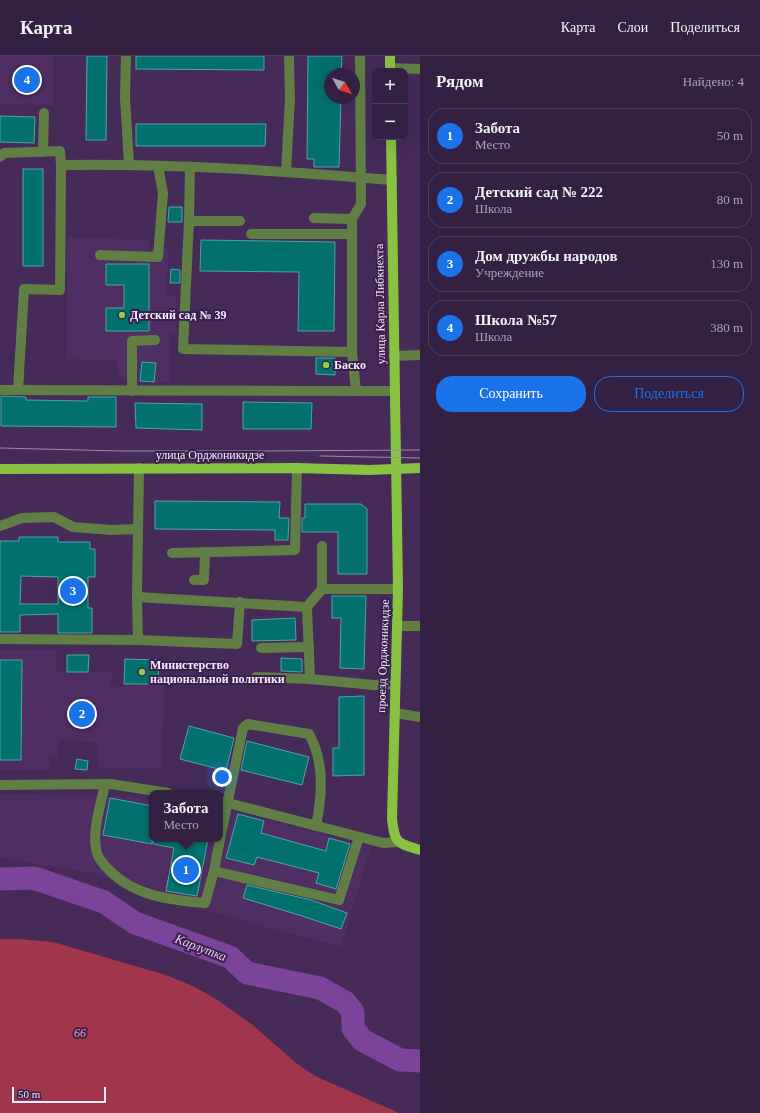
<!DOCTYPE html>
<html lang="ru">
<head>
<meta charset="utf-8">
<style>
  :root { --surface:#342042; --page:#3c2849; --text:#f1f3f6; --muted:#a9a3b2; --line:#4e3e5b; --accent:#1a73e8 }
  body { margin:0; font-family:Georgia,serif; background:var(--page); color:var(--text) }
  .controls { position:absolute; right:12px; top:12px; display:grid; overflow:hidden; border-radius:8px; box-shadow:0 4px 16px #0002 }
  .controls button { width:36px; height:36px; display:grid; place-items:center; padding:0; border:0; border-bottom:1px solid var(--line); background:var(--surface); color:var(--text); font:20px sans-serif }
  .compass { position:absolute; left:324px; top:12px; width:36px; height:36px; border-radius:50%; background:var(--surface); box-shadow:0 4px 16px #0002; rotate:129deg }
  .scale { position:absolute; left:12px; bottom:10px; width:94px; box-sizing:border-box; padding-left:4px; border:2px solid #f6ecfe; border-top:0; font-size:11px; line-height:14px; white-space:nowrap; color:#f6ecfe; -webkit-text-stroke:3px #3b1f4d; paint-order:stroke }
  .you { position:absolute; left:222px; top:721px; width:14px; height:14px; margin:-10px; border:3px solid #fff; border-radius:50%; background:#1a73e8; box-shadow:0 0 0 6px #1a73e833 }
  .badge { display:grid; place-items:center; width:26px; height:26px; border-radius:50%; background:var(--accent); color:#fff; font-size:13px; font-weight:700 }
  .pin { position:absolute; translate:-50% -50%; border:2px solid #fff; box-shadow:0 1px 4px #0006 }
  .popup { position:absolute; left:149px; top:734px; width:74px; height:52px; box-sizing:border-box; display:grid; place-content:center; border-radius:8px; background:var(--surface); filter:drop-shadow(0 1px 3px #0005); font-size:13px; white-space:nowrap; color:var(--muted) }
  .popup b { font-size:15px; color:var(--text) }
  .popup::after { content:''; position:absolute; left:50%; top:100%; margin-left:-8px; border:8px solid transparent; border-top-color:var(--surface) }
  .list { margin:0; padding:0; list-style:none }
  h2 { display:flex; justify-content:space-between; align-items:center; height:52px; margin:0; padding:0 16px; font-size:17px }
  h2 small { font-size:13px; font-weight:400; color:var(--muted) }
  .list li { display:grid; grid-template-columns:26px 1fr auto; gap:12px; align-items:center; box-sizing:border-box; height:56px; margin:0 8px 8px; padding:0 8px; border:1px solid var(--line); border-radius:16px }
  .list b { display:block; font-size:15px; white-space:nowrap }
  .list p { margin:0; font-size:13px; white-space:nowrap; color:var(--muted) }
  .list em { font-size:13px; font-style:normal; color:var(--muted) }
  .actions { display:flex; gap:8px; padding:12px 16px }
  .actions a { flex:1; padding:9px 0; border:1px solid var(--accent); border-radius:16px; text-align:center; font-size:14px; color:var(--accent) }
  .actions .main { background:var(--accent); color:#fff }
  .map { position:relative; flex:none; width:420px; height:1057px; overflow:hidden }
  header { display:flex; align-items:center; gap:24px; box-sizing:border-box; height:56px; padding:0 20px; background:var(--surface); border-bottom:1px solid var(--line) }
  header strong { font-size:19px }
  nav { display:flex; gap:22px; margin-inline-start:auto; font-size:14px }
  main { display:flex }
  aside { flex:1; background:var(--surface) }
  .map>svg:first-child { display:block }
  .built { fill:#4f2e63 }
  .forest { fill:#a0354c }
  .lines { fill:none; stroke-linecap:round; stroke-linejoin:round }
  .river { stroke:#7a449a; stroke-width:23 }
  .building { fill:#02716d; stroke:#4ea6a1; fill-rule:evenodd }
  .minor { stroke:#617f44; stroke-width:10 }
  .major { stroke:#87c341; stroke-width:10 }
  .tram { stroke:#9f8cac; stroke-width:1 }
  .poi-dot { fill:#8ece43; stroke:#3b1f4d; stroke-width:1.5 }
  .labels { text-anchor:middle; stroke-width:4; stroke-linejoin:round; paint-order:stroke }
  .street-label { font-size:12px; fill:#f6ecfe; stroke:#3b1f4d }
  .poi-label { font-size:12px; font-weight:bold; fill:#f6ecfe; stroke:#3b1f4d; text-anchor:start }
  .park-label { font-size:12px; font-style:italic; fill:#fea7b2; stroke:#3b1f4d }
  .water-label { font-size:13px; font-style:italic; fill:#e7ccfb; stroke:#3b1f4d }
</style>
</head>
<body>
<header>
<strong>Карта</strong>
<nav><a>Карта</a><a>Слои</a><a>Поделиться</a></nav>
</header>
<main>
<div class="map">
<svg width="420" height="1057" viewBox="0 0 420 1057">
  <rect width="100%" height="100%" fill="#462a58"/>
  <g class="built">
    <polygon points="0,0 53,0 53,49 0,48"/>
    <polygon points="67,181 149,184 149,193 169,193 166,240 176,240 176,278 170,278 170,327 124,324 117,318 117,304 67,303"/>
    <polygon points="0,594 56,594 57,616 112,616 111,631 165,628 161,713 97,711 98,687 59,684 58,702 50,701 49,714 0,714"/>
    <polygon points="0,738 111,740 152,743 152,783 220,783 220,752 371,791 341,891 165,844 94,817 0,802"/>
  </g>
  <polygon class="forest" points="0,883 18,883 53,886 166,919 195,931 219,945 254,970 296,1007 315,1020 399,1057 0,1057"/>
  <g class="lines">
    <polyline class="river" points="0,823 34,822 104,846 135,867 230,901 247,917 320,932 345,946 353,956 353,972 362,984 400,1004 420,1005"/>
  </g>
  <g class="building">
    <polygon points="87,0 107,0 106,84 86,84"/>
    <polygon points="136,0 264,0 264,14 136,13"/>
    <polygon points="308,0 342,0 341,18 330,18 330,42 341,42 339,111 314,111 314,103 307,103"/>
    <polygon points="0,60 35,61 34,87 0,86"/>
    <polygon points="136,68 266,68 265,90 136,90"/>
    <rect x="23" y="113" width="20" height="97"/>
    <polygon points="169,151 182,151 182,166 168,166"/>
    <polygon points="201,184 335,186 334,275 298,275 299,216 200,215"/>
    <polygon points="106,208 149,208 149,275 106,275 106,252 124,252 124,229 106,229"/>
    <polygon points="171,213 180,214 180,227 170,227"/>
    <polygon points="316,302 335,302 335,319 316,318"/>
    <polygon points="142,306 156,307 154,326 140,325"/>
    <polygon points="1,340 26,341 26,344 88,345 88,341 116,341 116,371 1,370"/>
    <polygon points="243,346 312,347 311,373 243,373"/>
    <polygon points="135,347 202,348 202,374 136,372"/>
    <polygon points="155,445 280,446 279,462 289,462 288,484 275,484 275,474 155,473"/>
    <polygon points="305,448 361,448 367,453 367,518 338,518 338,476 302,476 302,462 305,462"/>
    <path d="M19,481H58V486H90V493H95V521H88V552H92V577H58V558L20,559V576H0V485H19ZM21,520L58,521V548H20Z"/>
    <polygon points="332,540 366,540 364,613 340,612 341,562 332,562"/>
    <polygon points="295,562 296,584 252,585 252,564"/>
    <polygon points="67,599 89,599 88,616 67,616"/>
    <polygon points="281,602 302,603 302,616 281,615"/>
    <polygon points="125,603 159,604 158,628 124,628"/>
    <polygon points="0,604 22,604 21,704 0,704"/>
    <polygon points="364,640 364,719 333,720 333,692 339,692 339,641"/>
    <polygon points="189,670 234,682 226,715 180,703"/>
    <polygon points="247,685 309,701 302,729 241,714"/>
    <polygon points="77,703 88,705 87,714 75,713"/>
    <polygon points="110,742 152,750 152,788 103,779"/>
    <polygon points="238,758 264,765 261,777 326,795 329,782 350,788 336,833 316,827 319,817 257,801 254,809 226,802"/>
    <polygon points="153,783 208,783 197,840 166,835 174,792 153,788"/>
    <polygon points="247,829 311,844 347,857 341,873 302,860 243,842"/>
  </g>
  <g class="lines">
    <g class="minor">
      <polyline points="126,0 125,42 129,108"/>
      <polyline points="390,12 420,13"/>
      <polyline points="43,96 44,57"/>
      <polyline points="0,101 4,97 60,95 61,109"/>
      <polyline points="286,115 290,43 289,0"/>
      <polyline points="314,162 352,163"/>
      <polyline points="189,165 190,111"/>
      <polyline points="240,165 189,165 183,293 352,296"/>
      <polyline points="251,178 352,178"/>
      <polyline points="100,199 158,201 163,137 158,110"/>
      <polyline points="394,300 420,299"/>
      <polyline points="0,334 395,335"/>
      <path d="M18,334L24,233L60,234L61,109C171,107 282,115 392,124"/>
      <polyline points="132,335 132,285 155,284"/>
      <polyline points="356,335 352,296 352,163 361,148 360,0"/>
      <polyline points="0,470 22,462 54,461 73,471 112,474 137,473"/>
      <polyline points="322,490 322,533"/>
      <polyline points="172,497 295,494 297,412"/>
      <polyline points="194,524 204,524 205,496"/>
      <polyline points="137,541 307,551"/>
      <polyline points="397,570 420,570"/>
      <polyline points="0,583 138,584 237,588 240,546"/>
      <polyline points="138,584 137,541 139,412"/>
      <polyline points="261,592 309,591"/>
      <polyline points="256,621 310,623 374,629 395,628"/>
      <polyline points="310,623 307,551 322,533 398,533"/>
      <polyline points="395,657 420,661"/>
      <path d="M105,728C101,748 91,777 97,797C99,804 104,809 109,814C134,840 170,844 205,847L214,815"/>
      <polyline points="0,729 111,728 168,737"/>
      <polyline points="220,745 383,787 398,786"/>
      <path d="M220,783L243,672L248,668L309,678C325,706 322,740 316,770"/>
      <polyline points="220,783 214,815 339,844 359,781"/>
    </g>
    <g class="major">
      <polyline points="390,0 390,15"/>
      <path d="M391,81L398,533L392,763C395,788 397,787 420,794"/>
      <polyline points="0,413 297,412 369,414 420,412"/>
    </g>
    <g class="tram">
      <polyline points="0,392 122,395 263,395 420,394"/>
      <polyline points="320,400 420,402"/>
    </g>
  </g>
  <g class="poi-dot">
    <circle cx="122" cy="259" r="4"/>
    <circle cx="326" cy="309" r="4"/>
    <circle cx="142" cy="616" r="4"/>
  </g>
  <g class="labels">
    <g class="street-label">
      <text transform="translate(380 248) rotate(-91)" y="4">улица Карла Либкнехта</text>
      <text x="210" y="403">улица Орджоникидзе</text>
      <text transform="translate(383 600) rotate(-88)" y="4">проезд Орджоникидзе</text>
    </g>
    <g class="poi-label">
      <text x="130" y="263">Детский сад № 39</text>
      <text x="334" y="313">Баско</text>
      <text x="150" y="613">Министерство<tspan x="150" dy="14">национальной политики</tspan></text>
    </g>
    <g class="park-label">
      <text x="80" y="981">66</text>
    </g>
    <g class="water-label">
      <text transform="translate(201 891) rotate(21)" y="5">Карлутка</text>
    </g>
  </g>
</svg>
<div class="controls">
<button>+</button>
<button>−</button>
</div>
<svg class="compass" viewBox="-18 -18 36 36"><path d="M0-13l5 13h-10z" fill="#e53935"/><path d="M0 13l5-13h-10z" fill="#a9a3b2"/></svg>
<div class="scale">50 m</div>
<div class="you"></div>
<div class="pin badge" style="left:186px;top:814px">1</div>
<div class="popup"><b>Забота</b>Место</div>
<div class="pin badge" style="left:82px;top:658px">2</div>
<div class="pin badge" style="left:73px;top:535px">3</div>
<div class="pin badge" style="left:27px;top:24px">4</div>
</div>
<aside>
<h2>Рядом<small>Найдено: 4</small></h2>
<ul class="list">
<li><span class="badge">1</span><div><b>Забота</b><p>Место</p></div><em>50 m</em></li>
<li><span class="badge">2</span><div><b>Детский сад № 222</b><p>Школа</p></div><em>80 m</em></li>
<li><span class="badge">3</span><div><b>Дом дружбы народов</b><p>Учреждение</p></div><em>130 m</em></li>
<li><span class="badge">4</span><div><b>Школа №57</b><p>Школа</p></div><em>380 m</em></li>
</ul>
<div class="actions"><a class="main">Сохранить</a><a>Поделиться</a></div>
</aside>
</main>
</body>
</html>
